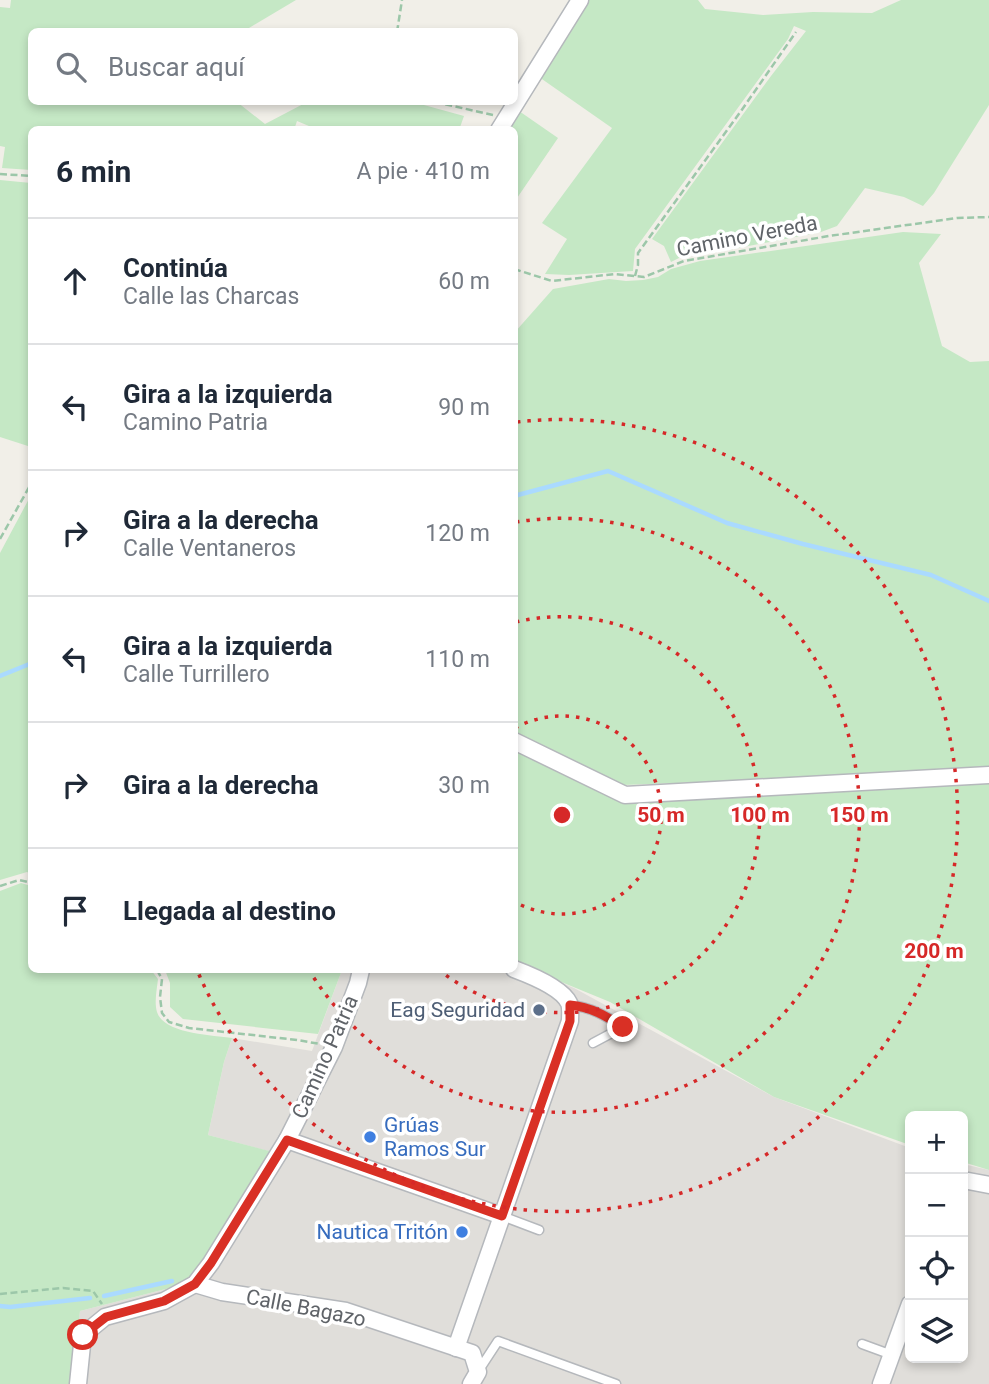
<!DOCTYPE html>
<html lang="es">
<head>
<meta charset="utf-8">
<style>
  :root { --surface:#fff; --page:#f2f2f3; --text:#1f2937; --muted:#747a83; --line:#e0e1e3 }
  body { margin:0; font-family:Roboto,sans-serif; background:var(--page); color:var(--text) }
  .controls { position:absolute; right:21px; bottom:21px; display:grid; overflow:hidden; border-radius:10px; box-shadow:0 4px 10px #0003 }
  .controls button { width:63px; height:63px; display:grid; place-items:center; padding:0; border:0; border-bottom:2px solid var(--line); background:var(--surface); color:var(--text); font:35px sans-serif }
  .stop { position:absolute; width:21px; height:21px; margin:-16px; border:5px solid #d93025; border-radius:50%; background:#fff }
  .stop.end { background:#d93025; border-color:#fff; box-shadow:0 2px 7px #0008 }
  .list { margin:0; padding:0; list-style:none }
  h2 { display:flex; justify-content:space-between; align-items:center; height:91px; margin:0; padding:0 28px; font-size:30px }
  h2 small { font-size:23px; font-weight:400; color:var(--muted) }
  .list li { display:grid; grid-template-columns:46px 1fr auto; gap:21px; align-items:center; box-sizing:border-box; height:126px; padding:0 28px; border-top:2px solid var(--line) }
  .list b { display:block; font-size:26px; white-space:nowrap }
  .list p { margin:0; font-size:23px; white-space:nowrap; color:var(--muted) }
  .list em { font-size:23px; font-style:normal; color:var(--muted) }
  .icon { flex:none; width:38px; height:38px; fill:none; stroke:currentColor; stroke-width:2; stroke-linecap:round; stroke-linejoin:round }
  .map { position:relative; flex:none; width:989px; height:1384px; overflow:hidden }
  .search { position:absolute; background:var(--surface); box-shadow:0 4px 10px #0003; left:28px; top:28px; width:490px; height:77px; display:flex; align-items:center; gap:18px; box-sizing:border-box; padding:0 24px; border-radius:10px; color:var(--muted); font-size:26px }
  .panel { position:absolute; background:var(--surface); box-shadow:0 4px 10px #0003; left:28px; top:126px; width:490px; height:847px; border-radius:10px }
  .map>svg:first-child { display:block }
  .industrial { fill:#e0deda }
  .green { fill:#c5e8c5 }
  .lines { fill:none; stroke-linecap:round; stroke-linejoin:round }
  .stream { stroke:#aadaff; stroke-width:4.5 }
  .lane-casing { stroke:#b5b8bc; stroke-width:11 }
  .street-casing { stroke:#b5b8bc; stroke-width:19 }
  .path { stroke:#9cc7a9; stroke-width:2.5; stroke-dasharray:7 3.5; stroke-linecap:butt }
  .lane { stroke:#fff; stroke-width:8 }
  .street { stroke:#fff; stroke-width:16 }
  .route { stroke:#d93025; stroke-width:9 }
  .ring { fill:none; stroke:#d62828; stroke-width:3.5; stroke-dasharray:3.5 7 }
  .service-dot { fill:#5c6f8a; stroke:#fff; stroke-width:2.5 }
  .shop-dot { fill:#3f7fe0; stroke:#fff; stroke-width:2.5 }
  .labels { text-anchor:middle; stroke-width:7; stroke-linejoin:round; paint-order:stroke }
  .street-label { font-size:21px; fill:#5f6368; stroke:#fff }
  .service-label { font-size:21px; fill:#4e5e75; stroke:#fff; text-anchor:end }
  .shop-label { font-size:21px; fill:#366cbe; stroke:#fff; text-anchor:start }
  .centre { fill:#d62828; stroke:#fff; stroke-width:3.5 }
  .ring-label { font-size:21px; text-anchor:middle; font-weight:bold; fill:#d62828; stroke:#fff; stroke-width:7; stroke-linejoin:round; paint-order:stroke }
</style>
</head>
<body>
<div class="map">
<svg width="989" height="1384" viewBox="0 0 989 1384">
  <rect width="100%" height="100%" fill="#f1efe8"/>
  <polygon class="industrial" points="515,963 574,988 774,1097 910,1148 910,1358 963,1358 963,1164 989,1170 989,1384 69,1384 80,1311 189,1283 272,1152 208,1135 224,1062 232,1038 312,1051 342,970 514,970"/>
  <g class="green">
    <polygon points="11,0 296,0 244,31 32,32 32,102 237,102 265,124 307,102 413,102 464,116 459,130 316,129 297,121 294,130 32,130 31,170 2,168 5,147 0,146 0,7 10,8"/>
    <polygon points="588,0 698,0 705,9 763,15 813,12 872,13 901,0 989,0 989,105 934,193 923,206 904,197 865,188 837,226 821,232 733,249 683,256 671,262 664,246 652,239 771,76 806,31 794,26 788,39 635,249 633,271 569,275 545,274 567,239 542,223 612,128 539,77"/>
    <polygon points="519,111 558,138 515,201 514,130 508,130"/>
    <polygon points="0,180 31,183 31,447 0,437"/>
    <polygon points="903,232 941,234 919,263 942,346 970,362 989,361 989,768 893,775 623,785 515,733 515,332 553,289 609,279 626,281 643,280 658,277 671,269 700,261"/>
    <polygon points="31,495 31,874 27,872 0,880 0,553"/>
    <polygon points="514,746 624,801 989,782 989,1170 963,1162 963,1116 910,1116 910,1145 774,1097 610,1002 515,963"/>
    <path d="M21,883L31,886L32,970H151L158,979C157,989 154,1002 157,1012C164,1034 212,1035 232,1038L224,1062L208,1135L273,1152L204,1263L189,1283L80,1311L71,1384H0V891Z"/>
    <polygon points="165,970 342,970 318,1034 183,1019 170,1007 170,983"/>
  </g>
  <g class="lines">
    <g class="stream">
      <polyline points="514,496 608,471 727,523 803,544 931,575 989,601"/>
      <polyline points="0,676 32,663"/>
      <polyline points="104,1296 172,1281"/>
      <polyline points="0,1306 10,1307 90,1298"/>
    </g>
    <g class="lane-casing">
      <g id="lane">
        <path d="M570,1005C591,1007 606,1016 623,1027L593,1043"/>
        <polyline points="502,1216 539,1230"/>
        <polyline points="862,1344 892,1355"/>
        <polyline points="479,1370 498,1341 616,1384"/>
      </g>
    </g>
    <g class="street-casing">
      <g id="street">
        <polyline points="499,130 580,0"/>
        <polyline points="514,741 625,795 989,775"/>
        <polyline points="287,1140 502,1216"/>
        <polyline points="963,1180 989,1185"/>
        <polyline points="195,1284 222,1292 346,1311 472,1353 478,1372 471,1384"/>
        <path d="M456,1348L570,1021C570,1015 571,1008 569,1003C562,988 530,975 514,969"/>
        <polyline points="78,1384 83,1335 105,1317 164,1301 195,1284 211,1263 287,1140 334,1047 358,983 361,970"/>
        <polyline points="881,1384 910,1304"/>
      </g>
    </g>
    <g class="path">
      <polyline points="397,32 402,0"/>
      <polyline points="435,102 493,115"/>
      <polyline points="0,174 32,176"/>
      <polyline points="514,269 552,281 615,274 644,277 684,261 829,236 957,218 989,217"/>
      <polyline points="635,276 638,265 638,253 741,111 796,32"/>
      <polyline points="0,539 32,482"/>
      <polyline points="0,886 19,880 32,883"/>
      <polyline points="157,970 162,979 160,997 162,1013 169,1022 189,1028 297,1040 320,1044"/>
      <polyline points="0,1294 63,1288 93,1291 102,1304"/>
    </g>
    <use href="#lane" class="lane"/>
    <use href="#street" class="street"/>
  </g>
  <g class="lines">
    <path class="route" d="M83,1335L106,1317L164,1301L195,1284L211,1263L287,1140L502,1216L570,1021V1005C591,1007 606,1016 623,1027"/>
  </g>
  <g class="ring">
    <path d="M515 728A99 99 0 1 1 515 902"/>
    <path d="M516 622A198 198 0 1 1 439 970"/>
    <path d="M516 522A297 297 0 1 1 309 970"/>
    <path d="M517 422A396 396 0 1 1 197 970"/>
  </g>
  <circle class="service-dot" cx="539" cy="1010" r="7"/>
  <g class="shop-dot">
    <circle cx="370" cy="1137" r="7"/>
    <circle cx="462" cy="1232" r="7"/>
  </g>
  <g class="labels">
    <g class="street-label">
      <text transform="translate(747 236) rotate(-11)" y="7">Camino Vereda</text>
      <text transform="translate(325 1057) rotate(-66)" y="7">Camino Patria</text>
      <text transform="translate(306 1308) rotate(11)" y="7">Calle Bagazo</text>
    </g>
    <g class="service-label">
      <text x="525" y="1017">Eag Seguridad</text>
    </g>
    <g class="shop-label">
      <text x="384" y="1132">Grúas<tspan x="384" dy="24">Ramos Sur</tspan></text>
      <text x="448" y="1239" text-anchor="end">Nautica Tritón</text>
    </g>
  </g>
  <circle cx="562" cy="815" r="10" class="centre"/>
  <g class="ring-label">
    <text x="661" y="822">50 m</text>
    <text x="760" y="822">100 m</text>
    <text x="859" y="822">150 m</text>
    <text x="934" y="958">200 m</text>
  </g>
</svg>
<div class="controls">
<button>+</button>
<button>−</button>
<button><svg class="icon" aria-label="locate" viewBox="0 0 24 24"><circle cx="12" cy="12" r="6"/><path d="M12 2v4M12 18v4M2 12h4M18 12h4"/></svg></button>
<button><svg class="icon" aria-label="layers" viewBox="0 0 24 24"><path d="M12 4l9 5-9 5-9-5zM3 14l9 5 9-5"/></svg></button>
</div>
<div class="stop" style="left:83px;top:1335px"></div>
<div class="stop end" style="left:623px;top:1027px"></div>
<div class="search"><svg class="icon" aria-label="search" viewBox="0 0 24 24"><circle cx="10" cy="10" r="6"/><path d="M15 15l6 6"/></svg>Buscar aquí</div>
<section class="panel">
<h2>6 min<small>A pie · 410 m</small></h2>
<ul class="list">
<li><svg class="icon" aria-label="ahead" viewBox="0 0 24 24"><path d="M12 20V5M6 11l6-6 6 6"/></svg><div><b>Continúa</b><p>Calle las Charcas</p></div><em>60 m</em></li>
<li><svg class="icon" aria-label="left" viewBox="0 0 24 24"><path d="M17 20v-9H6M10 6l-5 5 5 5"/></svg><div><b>Gira a la izquierda</b><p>Camino Patria</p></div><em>90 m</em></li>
<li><svg class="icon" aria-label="right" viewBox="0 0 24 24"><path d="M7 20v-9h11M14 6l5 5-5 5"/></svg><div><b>Gira a la derecha</b><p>Calle Ventaneros</p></div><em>120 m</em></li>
<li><svg class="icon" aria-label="left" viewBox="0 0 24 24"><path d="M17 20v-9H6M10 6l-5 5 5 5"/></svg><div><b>Gira a la izquierda</b><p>Calle Turrillero</p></div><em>110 m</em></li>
<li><svg class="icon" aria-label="right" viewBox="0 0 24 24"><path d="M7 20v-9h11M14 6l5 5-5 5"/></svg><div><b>Gira a la derecha</b></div><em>30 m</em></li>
<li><svg class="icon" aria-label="arrive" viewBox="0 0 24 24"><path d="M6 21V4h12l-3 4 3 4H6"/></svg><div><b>Llegada al destino</b></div></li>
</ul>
</section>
</div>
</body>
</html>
